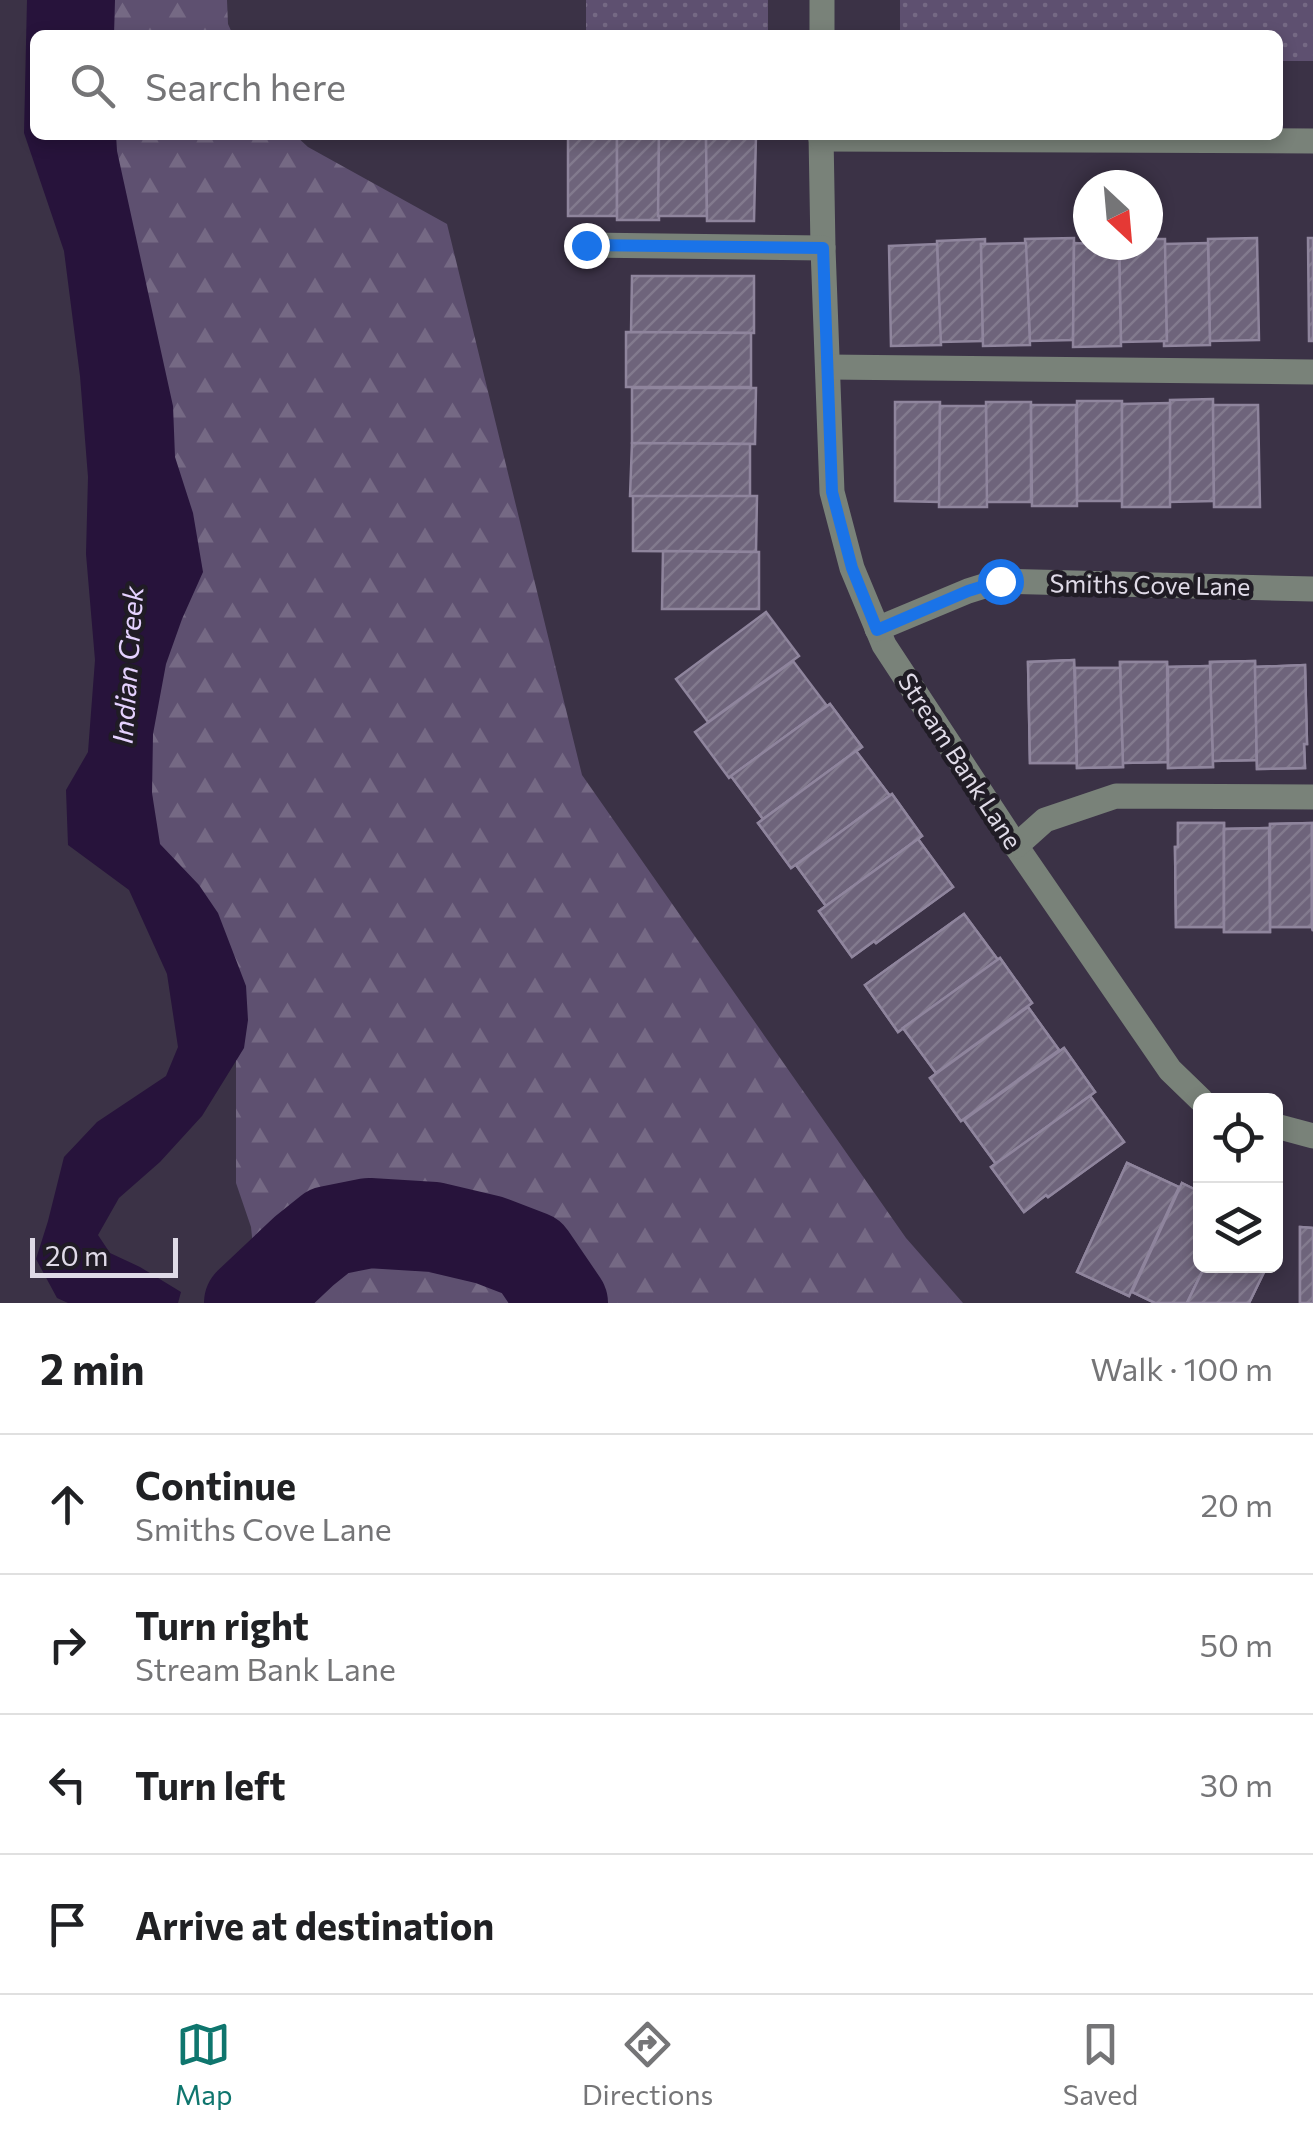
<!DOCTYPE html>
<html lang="en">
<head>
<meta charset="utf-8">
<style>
  :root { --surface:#fff; --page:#f6f6f6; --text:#202124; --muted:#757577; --line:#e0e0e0; --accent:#0f766e }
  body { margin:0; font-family:Commissioner,sans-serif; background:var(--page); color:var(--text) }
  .controls { position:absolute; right:30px; bottom:30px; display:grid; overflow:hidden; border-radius:15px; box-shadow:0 5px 15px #0003 }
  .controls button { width:90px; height:90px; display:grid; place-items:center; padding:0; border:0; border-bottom:2px solid var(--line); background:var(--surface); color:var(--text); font:50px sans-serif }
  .compass { position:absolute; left:1073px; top:170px; width:90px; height:90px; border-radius:50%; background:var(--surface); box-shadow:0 5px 15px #0003; rotate:154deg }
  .scale { position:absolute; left:30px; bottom:25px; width:148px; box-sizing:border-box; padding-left:10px; border:5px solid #dfdae7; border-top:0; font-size:28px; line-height:35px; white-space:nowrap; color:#dfdae7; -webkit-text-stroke:8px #201c25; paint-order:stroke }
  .stop { position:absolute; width:30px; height:30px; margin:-22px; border:8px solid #1a73e8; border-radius:50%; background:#fff }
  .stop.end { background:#1a73e8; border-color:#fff; box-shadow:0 2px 10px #0008 }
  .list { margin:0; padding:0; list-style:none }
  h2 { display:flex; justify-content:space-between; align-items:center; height:130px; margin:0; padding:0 40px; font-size:42px }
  h2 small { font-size:32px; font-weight:400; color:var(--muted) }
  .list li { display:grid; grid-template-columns:65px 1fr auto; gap:30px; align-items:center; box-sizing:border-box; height:140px; padding:0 40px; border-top:2px solid var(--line) }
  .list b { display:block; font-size:38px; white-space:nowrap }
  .list p { margin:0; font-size:32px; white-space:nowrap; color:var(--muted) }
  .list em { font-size:32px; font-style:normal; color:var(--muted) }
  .icon { flex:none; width:55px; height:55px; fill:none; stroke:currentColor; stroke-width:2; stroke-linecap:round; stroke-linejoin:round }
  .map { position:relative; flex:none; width:1313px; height:1303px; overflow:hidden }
  .search { position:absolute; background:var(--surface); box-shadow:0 5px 15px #0003; left:30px; right:30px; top:30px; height:110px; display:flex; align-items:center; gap:25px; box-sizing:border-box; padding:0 35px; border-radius:15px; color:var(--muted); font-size:38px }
  .sheet { height:690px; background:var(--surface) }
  nav { display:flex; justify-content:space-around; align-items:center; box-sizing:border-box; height:140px; border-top:2px solid var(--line); background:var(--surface); font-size:28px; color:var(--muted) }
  nav a { display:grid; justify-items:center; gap:5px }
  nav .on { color:var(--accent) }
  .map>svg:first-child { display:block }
  .grass { fill:url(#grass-dots) }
  .forest { fill:url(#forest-firs) }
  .water { fill:#27133b }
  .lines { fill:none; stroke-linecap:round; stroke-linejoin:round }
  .river { stroke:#27133b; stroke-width:90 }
  .building { fill:url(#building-hatch); stroke:#8f859d; stroke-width:2.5 }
  .minor { stroke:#798279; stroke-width:25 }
  .route { stroke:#1a73e8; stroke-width:12 }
  .labels { text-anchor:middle; stroke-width:9; stroke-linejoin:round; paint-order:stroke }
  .street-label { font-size:25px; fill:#dfdae7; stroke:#201c25 }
  .water-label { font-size:28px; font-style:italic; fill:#e5d2ff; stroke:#201c25 }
</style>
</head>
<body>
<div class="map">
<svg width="1313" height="1303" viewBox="0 0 1313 1303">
  <defs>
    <pattern id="grass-dots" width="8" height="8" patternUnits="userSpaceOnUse" patternTransform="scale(2.5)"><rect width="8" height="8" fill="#5e5070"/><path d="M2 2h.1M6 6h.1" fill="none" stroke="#756984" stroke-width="1.8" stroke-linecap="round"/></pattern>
    <pattern id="forest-firs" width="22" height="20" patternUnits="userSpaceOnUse" patternTransform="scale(2.5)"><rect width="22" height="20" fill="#5e5070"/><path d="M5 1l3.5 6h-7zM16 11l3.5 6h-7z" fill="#756984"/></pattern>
    <pattern id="building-hatch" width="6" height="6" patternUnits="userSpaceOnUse" patternTransform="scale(2.5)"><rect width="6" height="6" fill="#6e647b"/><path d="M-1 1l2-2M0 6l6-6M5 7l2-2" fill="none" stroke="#827a8e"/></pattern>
  </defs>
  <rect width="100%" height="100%" fill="#3b3246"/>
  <g class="grass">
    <rect x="586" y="0" width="182" height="35"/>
    <polygon points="900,0 1313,0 1313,61 1278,61 1278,35 900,35"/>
  </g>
  <g class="forest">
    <polygon points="69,0 227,0 228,24 233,35 70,35"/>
    <polygon points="77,135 295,135 308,147 447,224 582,775 906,1238 963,1303 259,1303 251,1227 236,1183 236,1060 163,892"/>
  </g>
  <polygon class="water" points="27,0 115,0 114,35 35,35 35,135 116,135 117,151 173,406 175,457 193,513 203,572 182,619 166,664 153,734 152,793 160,844 199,885 218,913 246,986 248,1020 244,1048 202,1116 160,1162 119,1198 98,1235 110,1253 140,1267 181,1292 178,1303 68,1303 57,1298 36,1259 48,1221 64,1157 97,1122 166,1076 178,1047 167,974 129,890 68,845 66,790 88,752 95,660 86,554 88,477 80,376 64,251 24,133"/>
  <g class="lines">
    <polyline class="river" points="249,1303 304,1251 329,1231 369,1223 434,1227 489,1240 531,1256 563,1303"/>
  </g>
  <g class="building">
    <rect x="568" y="135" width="49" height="81"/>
    <rect x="617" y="135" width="42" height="85"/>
    <polygon points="659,135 706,135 707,216 658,216"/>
    <polygon points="706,135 756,135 754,221 707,221"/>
    <polygon points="1074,238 1073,340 1030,341 1025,239"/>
    <polygon points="1257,238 1259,340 1210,341 1208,239"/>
    <polygon points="1308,238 1313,238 1313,341 1309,341"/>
    <polygon points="985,239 985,244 981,244 983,341 940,342 937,241"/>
    <polygon points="1148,239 1165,239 1167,341 1121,342 1119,245 1148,245"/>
    <polygon points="1026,243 1030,345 983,346 981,244"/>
    <polygon points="1074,243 1119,245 1121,346 1073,347"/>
    <polygon points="1208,243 1210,345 1164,346 1164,341 1167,341 1165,244"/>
    <polygon points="937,244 941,345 891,346 889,246"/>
    <polygon points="632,276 754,276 754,333 631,332"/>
    <polygon points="626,332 751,333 751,387 626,387"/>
    <polygon points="632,388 756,388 755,444 632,443"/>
    <polygon points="1213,399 1214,501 1169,502 1170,400"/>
    <rect x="1077" y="401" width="45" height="100"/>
    <polygon points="895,402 940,402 940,502 895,501"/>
    <rect x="986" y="402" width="45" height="100"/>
    <polygon points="1170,403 1170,507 1122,507 1122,404"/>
    <polygon points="1031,405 1076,405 1077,506 1032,506"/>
    <polygon points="1213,405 1258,405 1260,507 1214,507"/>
    <polygon points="940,406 986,406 987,507 939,507"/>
    <polygon points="632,443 750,444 750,497 630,496"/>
    <polygon points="633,496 757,496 756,552 633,551"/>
    <polygon points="663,551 759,552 759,609 662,609"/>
    <polygon points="766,612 799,656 708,722 676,679"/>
    <polygon points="1074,660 1077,763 1030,763 1028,662"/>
    <polygon points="1074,660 1077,763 1030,763 1028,662"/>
    <polygon points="793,661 827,706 729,778 695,732"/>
    <polygon points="1255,661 1257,760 1212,761 1210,662"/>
    <polygon points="1255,661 1257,760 1212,761 1210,662"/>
    <polygon points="1120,662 1167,662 1168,762 1122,763"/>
    <polygon points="1120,662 1167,662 1168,762 1122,763"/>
    <polygon points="1305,665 1307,744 1304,744 1305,768 1257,769 1255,667"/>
    <polygon points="1305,665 1307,744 1304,744 1305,768 1257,769 1255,667"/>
    <polygon points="1210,666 1213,767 1168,768 1168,667"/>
    <polygon points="1210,666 1213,767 1168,768 1168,667"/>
    <polygon points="1075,668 1120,668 1123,767 1077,768"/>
    <polygon points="1075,668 1120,668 1123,767 1077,768"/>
    <polygon points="830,704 862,747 763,819 731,776"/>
    <polygon points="830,704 862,747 763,819 731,776"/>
    <polygon points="856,751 890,796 791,868 758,823"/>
    <polygon points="856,751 890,796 791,868 758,823"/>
    <polygon points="892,794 922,836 826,906 796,865"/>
    <polygon points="892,794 922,836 826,906 796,865"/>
    <polygon points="1178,823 1224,823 1224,927 1176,927 1175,847 1178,847"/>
    <polygon points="1178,823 1224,823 1224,927 1176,927 1175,847 1178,847"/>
    <polygon points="1312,823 1312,927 1270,927 1270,824"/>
    <polygon points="1312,823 1312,927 1270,927 1270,824"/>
    <polygon points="1312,827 1313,827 1313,931 1312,927"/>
    <polygon points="1312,827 1313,827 1313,931 1312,927"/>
    <polygon points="1269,828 1270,932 1224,932 1224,829"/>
    <polygon points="1269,828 1270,932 1224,932 1224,829"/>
    <polygon points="918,839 953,887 876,943 874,941 852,957 819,911"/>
    <polygon points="918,839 953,887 876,943 874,941 852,957 819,911"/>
    <polygon points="964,914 998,960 898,1032 865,985"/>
    <polygon points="964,914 998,960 898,1032 865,985"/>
    <polygon points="1000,958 1032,1003 936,1073 903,1028"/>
    <polygon points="1000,958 1032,1003 936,1073 903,1028"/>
    <polygon points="1028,1007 1059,1050 961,1121 930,1078"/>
    <polygon points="1028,1007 1059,1050 961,1121 930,1078"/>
    <polygon points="1064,1048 1095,1092 996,1164 964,1120"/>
    <polygon points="1064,1048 1095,1092 996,1164 964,1120"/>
    <polygon points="1090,1096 1124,1142 1048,1197 1046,1195 1024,1212 991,1167"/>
    <polygon points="1090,1096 1124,1142 1048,1197 1046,1195 1024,1212 991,1167"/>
    <polygon points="1127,1163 1179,1187 1129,1296 1077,1272"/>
    <polygon points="1127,1163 1179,1187 1129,1296 1077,1272"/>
    <polygon points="1182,1183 1200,1192 1200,1266 1205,1266 1187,1303 1155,1303 1132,1292"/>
    <polygon points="1182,1183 1200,1192 1200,1266 1205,1266 1187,1303 1155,1303 1132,1292"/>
    <polygon points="1300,1227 1313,1228 1313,1303 1300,1303"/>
    <polygon points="1300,1227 1313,1228 1313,1303 1300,1303"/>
    <polygon points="1205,1266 1267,1266 1249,1303 1187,1303"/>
    <polygon points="1205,1266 1267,1266 1249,1303 1187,1303"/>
  </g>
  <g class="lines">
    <g class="minor">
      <polyline points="822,35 822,0"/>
      <polyline points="821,135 823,248 832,492 852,568 884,645 1016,846 1170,1070 1201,1100"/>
      <polyline points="821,139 1313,141"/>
      <polyline points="586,245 823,248"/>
      <polyline points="828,367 1313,372"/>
      <polyline points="877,629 968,591 1000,581 1313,589"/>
      <polyline points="1016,846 1045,820 1116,796 1313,797"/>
      <polyline points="1276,1126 1313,1136"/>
    </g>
  </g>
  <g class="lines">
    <polyline class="route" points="586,245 823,248 832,492 852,568 877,630 968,591 1000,581"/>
  </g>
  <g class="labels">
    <g class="street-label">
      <text transform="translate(1150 585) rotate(1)" y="9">Smiths Cove Lane</text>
      <text transform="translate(960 761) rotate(57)" y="9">Stream Bank Lane</text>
    </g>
    <g class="water-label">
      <text transform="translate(128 665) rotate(-86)" y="10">Indian Creek</text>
    </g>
  </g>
</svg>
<div class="controls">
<button><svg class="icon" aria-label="locate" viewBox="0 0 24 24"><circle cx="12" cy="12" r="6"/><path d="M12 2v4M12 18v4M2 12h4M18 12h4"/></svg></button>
<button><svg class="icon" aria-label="layers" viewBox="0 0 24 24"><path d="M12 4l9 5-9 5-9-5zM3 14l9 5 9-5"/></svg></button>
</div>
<svg class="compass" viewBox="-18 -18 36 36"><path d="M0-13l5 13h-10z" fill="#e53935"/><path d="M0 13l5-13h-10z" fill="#757577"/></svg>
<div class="scale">20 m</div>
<div class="stop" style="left:1000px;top:581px"></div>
<div class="stop end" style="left:586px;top:245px"></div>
<div class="search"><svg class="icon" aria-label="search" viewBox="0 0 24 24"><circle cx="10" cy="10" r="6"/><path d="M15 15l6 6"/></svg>Search here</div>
</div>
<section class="sheet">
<h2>2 min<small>Walk · 100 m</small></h2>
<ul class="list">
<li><svg class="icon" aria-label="ahead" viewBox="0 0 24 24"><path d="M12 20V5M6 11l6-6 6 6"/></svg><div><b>Continue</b><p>Smiths Cove Lane</p></div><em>20 m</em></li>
<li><svg class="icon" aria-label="right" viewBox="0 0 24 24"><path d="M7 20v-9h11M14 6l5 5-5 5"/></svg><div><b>Turn right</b><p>Stream Bank Lane</p></div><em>50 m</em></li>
<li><svg class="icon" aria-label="left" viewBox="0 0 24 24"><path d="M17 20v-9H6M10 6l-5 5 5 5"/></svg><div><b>Turn left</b></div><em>30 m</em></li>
<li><svg class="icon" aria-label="arrive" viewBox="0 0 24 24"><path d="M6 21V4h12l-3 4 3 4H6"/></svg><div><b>Arrive at destination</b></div></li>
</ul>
</section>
<nav>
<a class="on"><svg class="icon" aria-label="map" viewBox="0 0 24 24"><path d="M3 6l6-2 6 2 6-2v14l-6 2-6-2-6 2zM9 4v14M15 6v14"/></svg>Map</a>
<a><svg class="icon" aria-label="directions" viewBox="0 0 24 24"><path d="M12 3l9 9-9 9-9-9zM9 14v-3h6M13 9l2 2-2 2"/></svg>Directions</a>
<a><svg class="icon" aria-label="saved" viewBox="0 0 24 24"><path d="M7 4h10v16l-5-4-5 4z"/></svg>Saved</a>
</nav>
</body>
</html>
